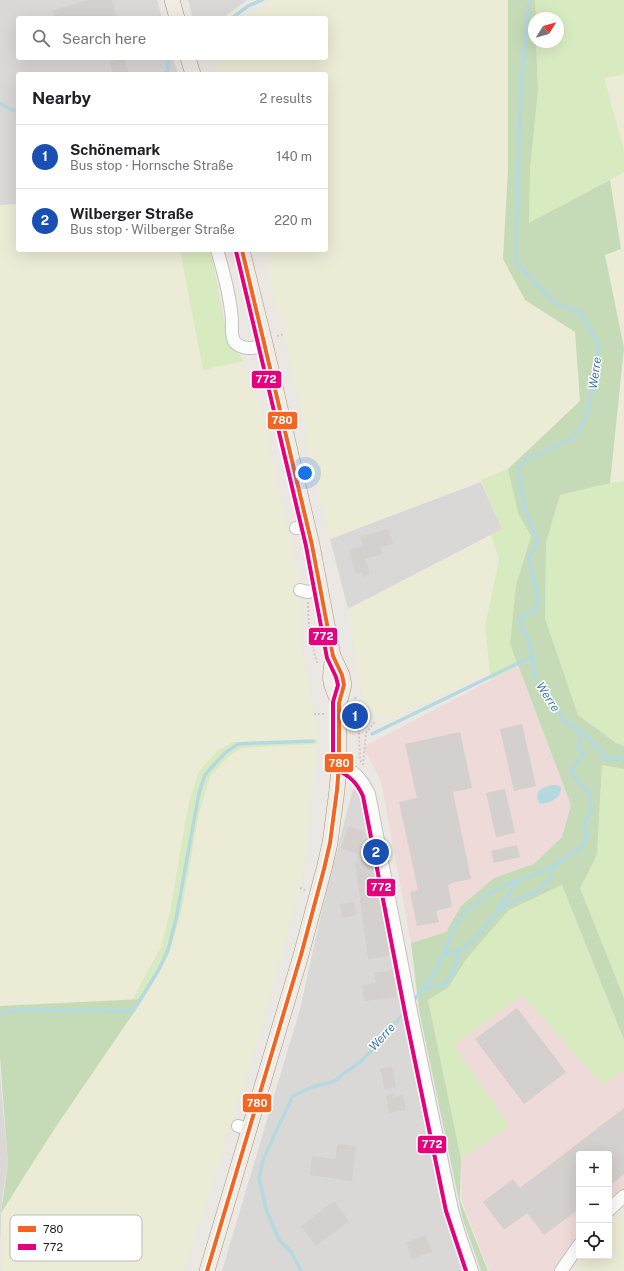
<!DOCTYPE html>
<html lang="en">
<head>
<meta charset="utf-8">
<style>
  :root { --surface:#fff; --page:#f6f6f6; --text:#202124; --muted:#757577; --line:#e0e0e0; --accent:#2563eb }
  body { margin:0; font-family:"Public Sans",sans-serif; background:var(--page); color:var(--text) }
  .controls { position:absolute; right:12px; bottom:12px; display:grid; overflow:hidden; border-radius:4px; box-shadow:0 4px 16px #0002 }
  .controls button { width:36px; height:36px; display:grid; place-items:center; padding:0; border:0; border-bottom:1px solid var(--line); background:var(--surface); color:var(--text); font:20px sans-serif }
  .compass { position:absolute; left:528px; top:12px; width:36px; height:36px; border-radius:50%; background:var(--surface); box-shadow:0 4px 16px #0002; rotate:53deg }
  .you { position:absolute; left:305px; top:473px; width:14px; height:14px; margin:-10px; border:3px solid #fff; border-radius:50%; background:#1a73e8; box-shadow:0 0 0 6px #1a73e833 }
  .badge { display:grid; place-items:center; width:26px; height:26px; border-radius:50%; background:var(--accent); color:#fff; font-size:13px; font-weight:700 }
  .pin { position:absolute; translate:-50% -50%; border:2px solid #fff; box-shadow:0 1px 4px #0006 }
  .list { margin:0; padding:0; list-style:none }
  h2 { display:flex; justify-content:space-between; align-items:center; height:52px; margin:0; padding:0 16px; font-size:17px }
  h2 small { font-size:13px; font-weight:400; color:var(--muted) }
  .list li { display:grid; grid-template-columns:26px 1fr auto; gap:12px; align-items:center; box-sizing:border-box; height:64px; padding:0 16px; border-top:1px solid var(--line) }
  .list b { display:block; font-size:15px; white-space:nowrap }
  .list p { margin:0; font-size:13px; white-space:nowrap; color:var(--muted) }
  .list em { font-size:13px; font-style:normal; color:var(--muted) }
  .icon { flex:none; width:22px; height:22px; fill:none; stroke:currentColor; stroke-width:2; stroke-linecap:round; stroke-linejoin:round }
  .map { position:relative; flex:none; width:624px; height:1271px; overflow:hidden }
  .search { position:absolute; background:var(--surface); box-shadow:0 4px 16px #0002; left:16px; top:16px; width:312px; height:44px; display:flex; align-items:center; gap:10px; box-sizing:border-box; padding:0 14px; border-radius:4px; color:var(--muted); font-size:15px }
  .panel { position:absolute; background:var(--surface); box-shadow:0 4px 16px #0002; left:16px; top:72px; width:312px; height:180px; border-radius:4px }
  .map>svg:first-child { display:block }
  .residential { fill:#dad8d6 }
  .commercial { fill:#eedad8 }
  .farmland { fill:#ecebd6 }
  .grass { fill:#d8eac0 }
  .forest { fill:#c5dbb7 }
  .water { fill:#b5d9e0 }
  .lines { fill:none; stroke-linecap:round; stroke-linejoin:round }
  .stream { stroke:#b5d9e0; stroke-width:3.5 }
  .building { fill:#d3d0cd }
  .minor-casing { stroke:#c3c2c0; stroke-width:14 }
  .major-casing { stroke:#a19581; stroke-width:16 }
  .path { stroke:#d7c6c3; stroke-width:2; stroke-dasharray:2 2; stroke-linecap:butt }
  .minor { stroke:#fcfcfb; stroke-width:12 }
  .major { stroke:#f0ebe3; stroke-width:15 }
  .bus-1-casing { stroke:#fff; stroke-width:7 }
  .bus-2-casing { stroke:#fff; stroke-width:7 }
  .bus-1 { stroke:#f26522; stroke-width:4 }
  .bus-2 { stroke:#e5007d; stroke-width:4 }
  .labels { text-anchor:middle; stroke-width:3; stroke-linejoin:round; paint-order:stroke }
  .water-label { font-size:12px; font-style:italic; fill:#4177a8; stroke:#fff }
  .key { fill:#fff; stroke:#bbb; stroke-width:1 }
  .key-label { font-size:11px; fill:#1c1c1c }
  .line-badge { stroke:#fff; stroke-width:1.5 }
  .badge-label { font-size:11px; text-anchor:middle; font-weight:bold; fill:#fff }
</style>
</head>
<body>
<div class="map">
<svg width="624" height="1271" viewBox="0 0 624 1271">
  <rect width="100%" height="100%" fill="#ebe8e4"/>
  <g class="residential">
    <polygon points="0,0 157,0 162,18 18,18 18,58 173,58 178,74 18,74 18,204 0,205"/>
    <polygon points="188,0 247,0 223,18 193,18"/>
    <polygon points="481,482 502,529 348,609 330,539"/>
    <polygon points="353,789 362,791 378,861 418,1072 450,1226 464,1271 222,1271 300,1009 326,892"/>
    <polygon points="0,1075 8,1164 2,1199 0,1246"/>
  </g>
  <g class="commercial">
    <polygon points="518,666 571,804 562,837 534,864 494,878 461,906 446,932 411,943 381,781 363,747"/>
    <polygon points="522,995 603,1085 624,1069 624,1191 609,1206 609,1154 579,1154 579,1239 553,1271 489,1271 462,1201 461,1159 508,1126 453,1045"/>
  </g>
  <g class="farmland">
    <polygon points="272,0 508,0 508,169 503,259 525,300 575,332 580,401 508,469 330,539 312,465 284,334 263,250 326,250 326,74 216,74 212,58 326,58 326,18 248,18"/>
    <polygon points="624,74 624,150 604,78"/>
    <polygon points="624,172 624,348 605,255 621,249 610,180"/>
    <polygon points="18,204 18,250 180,250 203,370 243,361 262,410 276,479 296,564 300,590 299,610 301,646 314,714 317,740 234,742 199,771 189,802 181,847 171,907 161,947 132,1000 0,1006 0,206"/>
    <polygon points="624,351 624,481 610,483 622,374"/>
    <polygon points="491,535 499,559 485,627 490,672 381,723 363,698 348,609"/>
    <polygon points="317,744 305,859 300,888 257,1042 184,1271 2,1271 1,1213 53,1131 143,999 168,956 181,913 199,813 210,777 228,757 242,748"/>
    <polygon points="624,1208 624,1271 573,1271 584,1256 609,1256 609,1223"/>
  </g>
  <g class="grass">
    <polygon points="535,0 624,0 624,74 604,78 624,150 624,172 529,224 530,169 538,90 536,42 558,42 558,18 536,18"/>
    <polygon points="180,250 210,250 211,252 229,345 240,355 243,361 203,370"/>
    <polygon points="508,469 518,513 531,536 516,585 510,643 518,666 491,680 485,627 499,559 491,535 502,529 481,480"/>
    <polygon points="624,481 624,746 616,743 578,715 545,618 546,543 560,495 610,483"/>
    <polygon points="317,740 317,744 242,748 228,757 210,777 199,813 181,913 168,956 143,999 132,1000 161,947 171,907 181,847 189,802 199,771 219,749 234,742"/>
    <polygon points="602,765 624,769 624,998 580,888 597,855"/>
    <polygon points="563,885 624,1040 624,1069 603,1085 522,995 454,1045 509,1126 461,1159 428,1000 448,988 467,958 509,910"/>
  </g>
  <g class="forest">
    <polygon points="508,0 535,0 536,18 534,18 534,42 536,42 538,90 530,169 529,223 610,180 621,249 605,255 624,348 610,483 560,495 546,543 545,618 578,715 616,743 624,746 624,769 602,765 597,855 580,888 624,998 624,1040 562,885 509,910 467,958 448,988 428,1000 461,1159 460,1200 488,1271 481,1271 463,1220 419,1010 411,943 446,932 461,906 494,878 534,864 562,837 571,805 510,644 516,585 531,536 518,513 508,469 580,401 575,332 525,300 503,259 508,169"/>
    <polygon points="143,999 53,1131 1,1213 8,1164 0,1057 0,1006"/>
  </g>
  <path class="water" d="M552,785H556L561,787C562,798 548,805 539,803L537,797L538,792L543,788Z"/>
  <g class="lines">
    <g class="stream">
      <polyline points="232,18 248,6 262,0"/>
      <polyline points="163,74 168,71 168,58"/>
      <polyline points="0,103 10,109 18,111"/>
      <polyline points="580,730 597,747 604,758 624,759"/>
      <polyline points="372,734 533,656"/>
      <polyline points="499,910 516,900 538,891 549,881 554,866"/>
      <polyline points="442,956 464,948 475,938 492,918 518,881"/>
      <path d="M425,988C431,987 438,988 443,984C453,979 457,961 459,950"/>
      <polyline points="412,1003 435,973 451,935 458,921 467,910 486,895 509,883 520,880 555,866 581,847 588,836 584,823 591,813 590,794 574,776 571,769 584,754 578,747 581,736 579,730 564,721 534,676 533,656 529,643 523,630 520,617 535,610 538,599 529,558 538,542 524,506 518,469 525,460 571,439 578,432 588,412 598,358 598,343 580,312 555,303 516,262 518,166 522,73 529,0"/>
      <polyline points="0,1013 18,1010 133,1011 158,971 168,950 176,919 199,793 205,775 210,769 226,752 238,744 313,741"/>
      <polyline points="301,1271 292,1253 279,1240 266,1209 259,1178 264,1157 293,1096 312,1087 335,1081 343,1074 359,1063 379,1043 407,1009"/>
    </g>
  </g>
  <g class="building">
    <polygon points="89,0 112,0 117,18 55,18 53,10"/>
    <polygon points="123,58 124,58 129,74 113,74 110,62"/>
    <polygon points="388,529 393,544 380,547 382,554 365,559 370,575 364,577 362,572 356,574 349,550 363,546 360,537"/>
    <rect x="360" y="710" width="4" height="11"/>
    <polygon points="522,724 536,786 514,791 500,729"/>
    <polygon points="460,732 472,788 453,792 471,879 451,883 451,884 448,885 452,907 436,911 439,922 417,926 410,892 418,890 399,802 417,798 405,744"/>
    <polygon points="505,789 515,833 496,837 486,793"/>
    <polygon points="349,826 365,832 357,854 341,848"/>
    <polygon points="517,845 520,857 494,863 491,851"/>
    <polygon points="376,859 389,956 368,959 355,862"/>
    <polygon points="354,902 356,915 342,918 340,904"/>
    <polygon points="393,970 397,997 364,1001 362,985 376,983 374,973"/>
    <polygon points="517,1008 566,1072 524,1104 475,1039"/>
    <polygon points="392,1067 396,1087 385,1090 380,1069"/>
    <polygon points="393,1094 393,1097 403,1095 406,1110 389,1113 386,1095"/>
    <polygon points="624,1108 624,1174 609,1186 609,1154 579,1154 579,1209 544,1235 527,1213 504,1230 483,1202 513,1179 520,1188"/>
    <polygon points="338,1144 356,1146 352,1181 310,1175 312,1156 335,1159"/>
    <polygon points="334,1201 349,1221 316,1246 301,1226"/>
    <polygon points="426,1235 432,1252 412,1259 406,1242"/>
  </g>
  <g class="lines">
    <g class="minor-casing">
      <g id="minor">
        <path d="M217,250C224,273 230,295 232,320C232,326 231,335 234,341C241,351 256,348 266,346"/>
        <polyline points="296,528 308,526"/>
        <polyline points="300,590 307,592 321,590"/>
        <path d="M339,765C356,772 361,778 369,794L412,1017L452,1210L460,1237L472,1271"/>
        <polyline points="238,1126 249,1129"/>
        <polyline points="609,1210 624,1196"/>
        <polyline points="561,1271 579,1245"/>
      </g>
    </g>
    <g class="major-casing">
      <g id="major">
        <polyline points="172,0 177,18"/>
        <polyline points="188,58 193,74"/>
        <path d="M333,656C329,680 329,681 339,703"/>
        <polyline points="207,1271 301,955 324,869 330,843 337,790 339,765 339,703 344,685 342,675 333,656 312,545 264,339 242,250"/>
      </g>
    </g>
    <g class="path">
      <polyline points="277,336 284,334"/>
      <path d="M308,602C308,624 311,645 318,665"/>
      <polyline points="355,697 358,709 360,759 362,764"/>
      <polyline points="314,714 326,714"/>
      <polyline points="363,765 366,733 375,722"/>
      <polyline points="300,888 305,890"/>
    </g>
    <use href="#minor" class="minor"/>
    <use href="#major" class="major"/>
    <g class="bus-1-casing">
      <polyline id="bus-1" points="207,1271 301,955 324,869 330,843 337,790 339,765 339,703 344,685 342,675 333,656 312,545 242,250"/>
    </g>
    <g class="bus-2-casing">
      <g id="bus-2">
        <polyline points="236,251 306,546 327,658 336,677 338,685 333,702 333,765"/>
        <path d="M337,770C350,776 357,783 363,796L406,1018L446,1211L466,1271"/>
      </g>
    </g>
    <use href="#bus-1" class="bus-1"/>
    <use href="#bus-2" class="bus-2"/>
  </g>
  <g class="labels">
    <g class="water-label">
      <text transform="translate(595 373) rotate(-82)" y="4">Werre</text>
      <text transform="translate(548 697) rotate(57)" y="4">Werre</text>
      <text transform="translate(382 1037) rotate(-48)" y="4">Werre</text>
    </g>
  </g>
  <rect x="10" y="1215" width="132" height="46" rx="6" class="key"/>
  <rect x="18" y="1226" width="18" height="6" fill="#f26522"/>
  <rect x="18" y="1244" width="18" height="6" fill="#e5007d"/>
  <g class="key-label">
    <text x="43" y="1233">780</text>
    <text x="43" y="1251">772</text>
  </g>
  <g class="line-badge">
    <rect x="251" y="370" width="31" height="19" rx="4" fill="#e5007d"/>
    <rect x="267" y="411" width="31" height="19" rx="4" fill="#f26522"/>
    <rect x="308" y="627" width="30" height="19" rx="4" fill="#e5007d"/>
    <rect x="324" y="753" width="30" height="20" rx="4" fill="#f26522"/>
    <rect x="366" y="878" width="30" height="19" rx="4" fill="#e5007d"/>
    <rect x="242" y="1093" width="30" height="20" rx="4" fill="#f26522"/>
    <rect x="417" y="1135" width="30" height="19" rx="4" fill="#e5007d"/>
  </g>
  <g class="badge-label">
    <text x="266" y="383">772</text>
    <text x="282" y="424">780</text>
    <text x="323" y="640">772</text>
    <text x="339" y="767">780</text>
    <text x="381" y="891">772</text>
    <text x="257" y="1107">780</text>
    <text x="432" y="1148">772</text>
  </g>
</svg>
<div class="controls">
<button>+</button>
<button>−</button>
<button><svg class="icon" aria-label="locate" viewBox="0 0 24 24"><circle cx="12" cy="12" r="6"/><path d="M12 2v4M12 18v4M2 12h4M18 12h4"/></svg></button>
</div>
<svg class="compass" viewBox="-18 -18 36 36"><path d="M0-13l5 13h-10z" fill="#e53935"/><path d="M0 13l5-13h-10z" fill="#757577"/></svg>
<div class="you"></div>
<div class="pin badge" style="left:355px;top:716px;background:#1a4fb4">1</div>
<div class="pin badge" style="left:376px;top:852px;background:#1a4fb4">2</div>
<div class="search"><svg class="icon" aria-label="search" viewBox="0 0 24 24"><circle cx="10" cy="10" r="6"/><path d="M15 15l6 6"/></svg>Search here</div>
<section class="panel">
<h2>Nearby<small>2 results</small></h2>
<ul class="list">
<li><span class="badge" style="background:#1a4fb4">1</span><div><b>Schönemark</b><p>Bus stop · Hornsche Straße</p></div><em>140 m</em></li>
<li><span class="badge" style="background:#1a4fb4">2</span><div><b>Wilberger Straße</b><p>Bus stop · Wilberger Straße</p></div><em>220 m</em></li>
</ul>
</section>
</div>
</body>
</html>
